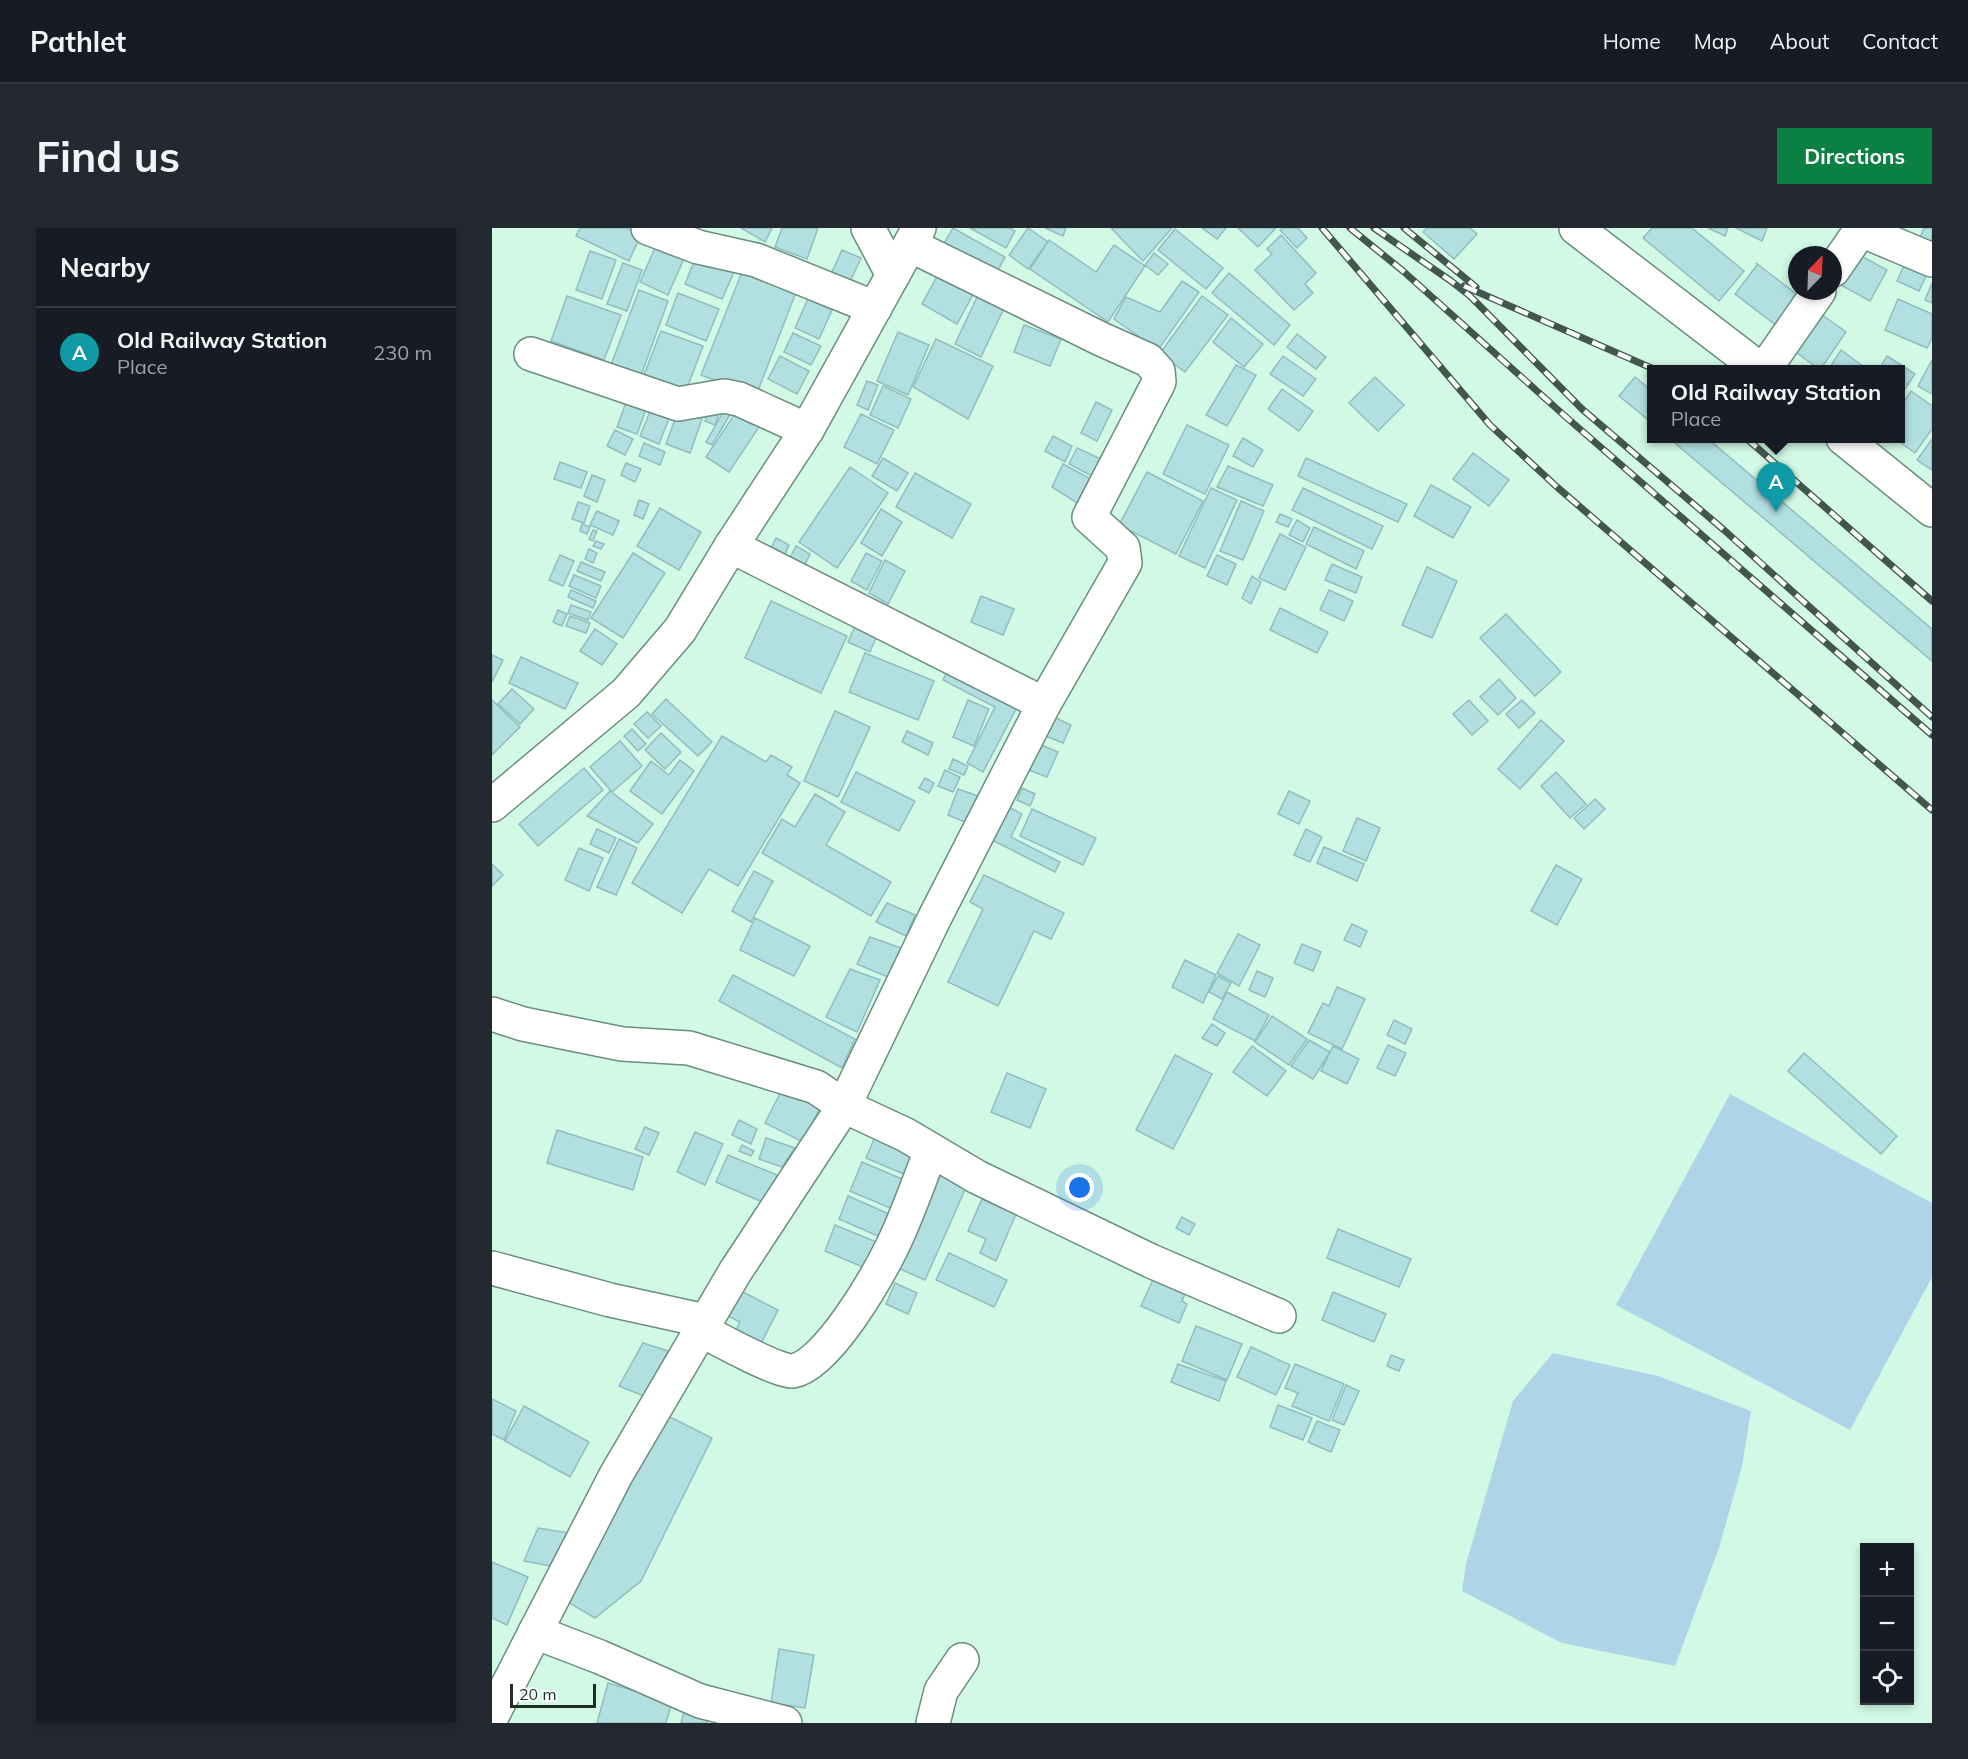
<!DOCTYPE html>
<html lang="en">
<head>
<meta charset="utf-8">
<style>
  :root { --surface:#171b24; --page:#242831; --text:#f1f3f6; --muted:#9ea1a6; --line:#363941; --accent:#0b8043 }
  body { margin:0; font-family:Mulish,sans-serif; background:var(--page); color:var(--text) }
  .controls { position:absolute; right:18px; bottom:18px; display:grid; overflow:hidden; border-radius:0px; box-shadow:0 3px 9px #0003 }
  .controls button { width:54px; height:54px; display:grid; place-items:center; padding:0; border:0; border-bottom:2px solid var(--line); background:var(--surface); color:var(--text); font:30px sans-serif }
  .compass { position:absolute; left:1296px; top:18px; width:54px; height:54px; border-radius:50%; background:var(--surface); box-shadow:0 3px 9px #0003; rotate:23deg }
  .scale { position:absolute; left:18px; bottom:15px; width:86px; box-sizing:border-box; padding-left:6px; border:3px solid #1f2e28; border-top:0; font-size:16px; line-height:21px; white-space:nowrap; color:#1f2e28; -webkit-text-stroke:4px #f6fdfa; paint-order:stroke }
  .you { position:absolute; left:588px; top:960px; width:21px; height:21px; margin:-15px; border:4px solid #fff; border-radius:50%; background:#1a73e8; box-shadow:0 0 0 9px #1a73e833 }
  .badge { display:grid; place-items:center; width:39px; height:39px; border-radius:50%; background:var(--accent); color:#fff; font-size:20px; font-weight:700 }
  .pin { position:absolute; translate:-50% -50px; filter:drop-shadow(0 2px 3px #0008) }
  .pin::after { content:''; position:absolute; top:32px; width:21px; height:18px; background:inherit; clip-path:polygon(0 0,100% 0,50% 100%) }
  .popup { position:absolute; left:1155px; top:137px; width:258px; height:78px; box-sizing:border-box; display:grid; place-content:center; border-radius:0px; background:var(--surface); filter:drop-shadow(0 2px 4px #0005); font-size:20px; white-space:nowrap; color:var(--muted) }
  .popup b { font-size:22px; color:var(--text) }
  .popup::after { content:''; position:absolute; left:50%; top:100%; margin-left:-12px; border:12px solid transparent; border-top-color:var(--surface) }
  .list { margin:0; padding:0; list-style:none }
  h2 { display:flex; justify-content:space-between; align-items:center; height:78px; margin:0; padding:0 24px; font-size:26px }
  h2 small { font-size:20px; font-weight:400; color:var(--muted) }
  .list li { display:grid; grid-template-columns:39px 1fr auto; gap:18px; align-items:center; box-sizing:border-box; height:90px; padding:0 24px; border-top:2px solid var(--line) }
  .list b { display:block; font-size:22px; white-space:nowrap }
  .list p { margin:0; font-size:20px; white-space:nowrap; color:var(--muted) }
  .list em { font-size:20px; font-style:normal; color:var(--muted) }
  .icon { flex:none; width:33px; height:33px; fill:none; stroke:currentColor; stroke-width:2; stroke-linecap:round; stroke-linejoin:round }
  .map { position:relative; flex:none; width:1440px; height:1495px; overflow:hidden; border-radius:0px }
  header { display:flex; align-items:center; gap:36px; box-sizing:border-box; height:84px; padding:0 30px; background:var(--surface); border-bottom:2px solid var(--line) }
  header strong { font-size:28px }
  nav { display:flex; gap:33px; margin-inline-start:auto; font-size:21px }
  .intro { display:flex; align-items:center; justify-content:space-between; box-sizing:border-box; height:144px; padding:0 36px }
  h1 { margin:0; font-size:42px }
  .button { padding:15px 27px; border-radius:0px; background:var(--accent); color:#fff; font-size:21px; font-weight:700 }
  main { display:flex; gap:36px; padding:0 36px }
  aside { flex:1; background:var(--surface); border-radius:0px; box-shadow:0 3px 9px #0003 }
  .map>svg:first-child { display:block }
  .water { fill:#add4e7 }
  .building { fill:#b2dfe0; stroke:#91bdbe; stroke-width:1.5 }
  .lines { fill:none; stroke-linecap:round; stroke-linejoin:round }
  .minor-casing { stroke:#6b8e7e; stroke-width:36 }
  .major-casing { stroke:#6b8e7e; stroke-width:36 }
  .highway-casing { stroke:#6b8e7e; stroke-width:36 }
  .minor { stroke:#fff; stroke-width:33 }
  .major { stroke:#fff; stroke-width:33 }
  .highway { stroke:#fff; stroke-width:33 }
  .rail-casing { stroke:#42564d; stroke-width:7 }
  .rail { stroke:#f6fdfa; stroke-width:4.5; stroke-dasharray:14; stroke-linecap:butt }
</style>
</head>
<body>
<header>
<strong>Pathlet</strong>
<nav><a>Home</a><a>Map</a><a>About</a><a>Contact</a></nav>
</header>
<div class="intro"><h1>Find us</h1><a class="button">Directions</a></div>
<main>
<aside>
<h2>Nearby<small></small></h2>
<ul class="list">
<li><span class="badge" style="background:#0f9aa8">A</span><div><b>Old Railway Station</b><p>Place</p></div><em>230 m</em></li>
</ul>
</aside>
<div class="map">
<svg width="1440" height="1495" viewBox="0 0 1440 1495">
  <rect width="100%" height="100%" fill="#d2f9e6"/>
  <g class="water">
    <polygon points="1238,866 1440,975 1440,1049 1358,1202 1124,1077"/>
    <polygon points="1061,1125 1166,1148 1259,1183 1250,1238 1227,1320 1183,1438 1070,1415 970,1363 974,1336 1021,1173"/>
  </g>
  <g class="building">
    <polygon points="88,0 134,0 149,7 137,33 84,8"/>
    <polygon points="249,0 280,0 273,14"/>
    <polygon points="290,0 326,0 315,31 283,19"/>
    <polygon points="461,0 513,29 504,46 451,17"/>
    <polygon points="478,0 518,0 523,3 514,20"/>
    <polygon points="536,0 556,14 536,41 517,27"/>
    <polygon points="553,0 574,0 571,8"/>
    <polygon points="619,0 680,0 651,33"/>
    <polygon points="710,0 734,0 725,11"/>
    <polygon points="746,0 784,0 766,19"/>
    <polygon points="791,0 806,0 815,10 805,20 788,2"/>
    <polygon points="935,0 978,0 985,6 962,31 931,4"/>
    <polygon points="1160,0 1200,0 1252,43 1227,73 1151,10"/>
    <polygon points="1216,0 1236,0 1233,8"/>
    <polygon points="1244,0 1275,0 1270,13"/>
    <polygon points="1432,0 1440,0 1440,18 1427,12"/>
    <polygon points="683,1 731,40 714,61 666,22"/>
    <polygon points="789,7 824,45 813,56 821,65 802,82 763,42 780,26 775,21"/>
    <polygon points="557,12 604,44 622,17 653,38 616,94 538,41"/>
    <polygon points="166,13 194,26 176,67 148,54"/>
    <polygon points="350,22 369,30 358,54 339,46"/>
    <polygon points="98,23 124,32 110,71 84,62"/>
    <polygon points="662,25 676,36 666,47 653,37"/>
    <polygon points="1364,25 1395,42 1378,73 1347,56"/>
    <polygon points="205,26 243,42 230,71 193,56"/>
    <polygon points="1417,27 1439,37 1427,63 1405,53"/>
    <polygon points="131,35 150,42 135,83 115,76"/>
    <polygon points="1264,35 1315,74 1293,104 1243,66 1265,37"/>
    <polygon points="252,39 306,59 264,168 209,147"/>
    <polygon points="449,41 484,61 465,96 430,76"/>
    <polygon points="737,45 798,97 782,117 720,65"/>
    <polygon points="690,53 707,64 666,122 622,91 634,69 668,84"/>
    <polygon points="1440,55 1440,75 1433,72"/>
    <polygon points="147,62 176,73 146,156 116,145"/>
    <polygon points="186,65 227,81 214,113 174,97"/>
    <polygon points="487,65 513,78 489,129 463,116"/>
    <polygon points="75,68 129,87 112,132 59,113"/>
    <polygon points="710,68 736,87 693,144 668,125"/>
    <polygon points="316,71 340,82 327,111 303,100"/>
    <polygon points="1406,71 1440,86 1440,110 1435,120 1393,102"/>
    <polygon points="1326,84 1354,104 1328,142 1300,121"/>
    <polygon points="739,90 771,116 752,139 721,114"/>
    <polygon points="532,97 569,111 558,138 522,124"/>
    <polygon points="169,103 211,118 192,168 150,152"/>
    <polygon points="406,104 437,117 416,167 385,153"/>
    <polygon points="301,105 329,118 319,137 292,124"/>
    <polygon points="805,106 834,129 824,141 795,119"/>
    <polygon points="444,111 501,138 476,191 421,159"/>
    <polygon points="1349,122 1376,142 1336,142"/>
    <polygon points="288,128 317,143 305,166 276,151"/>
    <polygon points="791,128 824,151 811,168 778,146"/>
    <polygon points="1395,128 1423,146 1408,168 1408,142 1387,142"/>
    <polygon points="1440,132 1440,166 1426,158"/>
    <polygon points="744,137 764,147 735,198 714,187"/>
    <polygon points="883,149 912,177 886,203 857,175"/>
    <polygon points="1143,149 1160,163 1160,195 1127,168"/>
    <polygon points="375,153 386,157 376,182 365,177"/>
    <polygon points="391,158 419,171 406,200 378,187"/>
    <polygon points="790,161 821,183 807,203 776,181"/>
    <polygon points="1419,163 1440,178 1440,201 1423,225 1402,210 1408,210 1408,179"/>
    <polygon points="136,169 156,176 145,206 125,199"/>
    <polygon points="604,174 620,182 605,213 589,205"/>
    <polygon points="161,176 180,183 167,216 148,208"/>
    <polygon points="219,176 229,179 223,197 213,193"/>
    <polygon points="248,178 271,193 237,244 214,229"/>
    <polygon points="233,181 239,185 220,217 214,214"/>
    <polygon points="186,183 210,191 198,225 174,216"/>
    <polygon points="369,186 402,202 385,236 352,219"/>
    <polygon points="695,197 737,217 713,266 671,246"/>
    <polygon points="123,202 141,211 133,227 115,218"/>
    <polygon points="561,208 580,218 573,234 553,223"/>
    <polygon points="751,210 771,222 761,239 741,228"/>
    <polygon points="1177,210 1215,210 1440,401 1440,433"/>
    <polygon points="1440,211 1440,242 1425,232"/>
    <polygon points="152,215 173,224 168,237 147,228"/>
    <polygon points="585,220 618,235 609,253 577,236"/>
    <polygon points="981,225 1017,252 997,278 961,251"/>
    <polygon points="391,230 416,245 405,263 380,248"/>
    <polygon points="814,230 915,276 906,294 806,248"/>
    <polygon points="68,234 95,244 89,260 62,251"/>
    <polygon points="134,235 149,241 143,254 129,247"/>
    <polygon points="571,236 608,256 596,282 560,259"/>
    <polygon points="736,238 781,257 771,278 725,259"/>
    <polygon points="358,239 396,265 345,340 307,314"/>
    <polygon points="655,244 711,273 684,326 627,297"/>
    <polygon points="423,245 479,276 460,310 404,279"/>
    <polygon points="100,247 113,252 105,274 92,268"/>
    <polygon points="939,257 979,279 961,310 922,288"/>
    <polygon points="719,260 745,272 713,340 687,328"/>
    <polygon points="811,260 891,298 880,321 800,282"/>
    <polygon points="147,272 157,276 151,291 142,287"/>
    <polygon points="749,273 772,283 751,332 728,323"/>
    <polygon points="86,274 98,278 92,295 80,291"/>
    <polygon points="168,280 209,304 187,342 145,318"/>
    <polygon points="389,281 410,294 390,328 369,315"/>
    <polygon points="105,283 127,293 121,307 98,297"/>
    <polygon points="788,286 800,291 796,299 784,294"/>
    <polygon points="805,292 818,300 811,314 797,307"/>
    <polygon points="90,296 98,299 95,306 88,303"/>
    <polygon points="822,299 872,323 864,341 814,316"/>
    <polygon points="101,302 105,303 101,313 97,311"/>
    <polygon points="788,306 814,319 793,362 767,350"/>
    <polygon points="284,310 297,317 292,328 278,322"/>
    <polygon points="104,313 112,316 109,321 101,318"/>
    <polygon points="304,318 318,326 311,341 296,334"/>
    <polygon points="97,321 105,325 101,335 93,331"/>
    <polygon points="141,325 173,345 131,410 99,390"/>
    <polygon points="374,325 390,333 375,362 359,353"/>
    <polygon points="68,327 82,333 71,358 57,352"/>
    <polygon points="725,327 744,336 735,357 715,348"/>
    <polygon points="393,332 413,343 396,376 377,365"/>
    <polygon points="89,334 113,344 109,353 85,343"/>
    <polygon points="840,336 870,349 864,365 833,352"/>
    <polygon points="935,339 965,353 940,410 910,397"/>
    <polygon points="82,347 109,358 104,370 77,358"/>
    <polygon points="760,348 769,354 759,376 750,370"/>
    <polygon points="79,362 104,373 101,380 76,369"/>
    <polygon points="837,362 861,373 852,393 828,382"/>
    <polygon points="489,368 522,381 511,407 479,394"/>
    <polygon points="279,373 355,408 329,465 253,430"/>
    <polygon points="79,377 99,384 96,392 76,385"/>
    <polygon points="788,380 836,404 825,425 778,402"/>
    <polygon points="66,382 75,386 70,398 61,394"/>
    <polygon points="1014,386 1069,444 1043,468 988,410"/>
    <polygon points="78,388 98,395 94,405 74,398"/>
    <polygon points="363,398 385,407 378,424 356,414"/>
    <polygon points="103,401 125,416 110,437 88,423"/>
    <polygon points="373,425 442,453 426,492 357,464"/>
    <polygon points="0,427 11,432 0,454"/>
    <polygon points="29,429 86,455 73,481 17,455"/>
    <polygon points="458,439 522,473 523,483 491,544 475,535 503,479 451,452"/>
    <polygon points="1007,451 1024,470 1006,487 988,469"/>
    <polygon points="20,461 42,481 28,496 6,476"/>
    <polygon points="174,471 220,514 206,528 160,486"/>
    <polygon points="0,472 28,499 0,527"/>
    <polygon points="476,472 497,481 482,518 461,509"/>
    <polygon points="977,472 996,493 980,507 961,486"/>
    <polygon points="1030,472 1043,485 1027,500 1014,486"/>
    <polygon points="343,483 378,499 346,569 312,553"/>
    <polygon points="155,484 169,498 156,510 142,496"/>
    <polygon points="560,488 579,497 571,515 551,507"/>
    <polygon points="1049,492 1072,513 1028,561 1006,541"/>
    <polygon points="140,501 154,516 146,523 132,508"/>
    <polygon points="415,503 441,515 436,527 410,514"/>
    <polygon points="169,505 189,524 173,541 153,522"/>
    <polygon points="230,508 274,534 279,527 300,539 295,547 308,555 246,658 217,641 190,685 140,655"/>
    <polygon points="128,513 150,538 120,564 98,539"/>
    <polygon points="547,516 566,524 555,549 537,542"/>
    <polygon points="461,531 476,538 472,547 457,541"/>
    <polygon points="188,532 202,543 170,586 138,563 159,533 177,547"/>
    <polygon points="92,540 111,562 46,618 27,596"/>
    <polygon points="453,542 468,549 461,564 446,558"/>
    <polygon points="364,544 423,573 407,603 349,574"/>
    <polygon points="1064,544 1094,576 1078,590 1049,558"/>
    <polygon points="433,550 442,555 437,565 427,560"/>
    <polygon points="530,560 543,566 538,578 525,572"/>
    <polygon points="466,561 486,568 475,595 456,587"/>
    <polygon points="118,563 161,596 146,615 95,588"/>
    <polygon points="797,563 818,573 807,596 786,586"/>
    <polygon points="323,566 353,584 334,617 399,654 379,688 270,625 290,591 303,599"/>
    <polygon points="1103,571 1113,581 1092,601 1082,590"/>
    <polygon points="517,579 530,586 519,609 568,634 563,644 500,612"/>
    <polygon points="540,581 604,610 591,637 528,608"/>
    <polygon points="865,590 888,600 874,633 851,623"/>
    <polygon points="105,601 124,610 117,625 98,616"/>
    <polygon points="814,601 830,609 818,634 802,627"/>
    <polygon points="127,611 145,620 124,667 105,659"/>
    <polygon points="832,619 872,636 865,653 825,635"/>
    <polygon points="87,620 111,630 97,663 73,652"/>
    <polygon points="0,636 11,647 0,658"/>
    <polygon points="1064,637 1090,651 1065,697 1039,683"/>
    <polygon points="262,643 281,653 259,694 240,683"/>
    <polygon points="492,647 572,685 559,711 542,703 506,778 456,754 491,681 478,674"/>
    <polygon points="395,675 423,687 414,708 384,694"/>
    <polygon points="263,690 318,718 302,748 248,722"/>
    <polygon points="860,696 875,703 868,719 852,712"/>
    <polygon points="746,706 768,717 747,758 725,745"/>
    <polygon points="378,709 409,720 396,749 365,736"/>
    <polygon points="810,716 829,724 821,743 802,735"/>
    <polygon points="693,732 724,747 711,775 680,759"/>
    <polygon points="358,741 388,752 365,804 334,789"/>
    <polygon points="765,743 781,750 773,769 757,762"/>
    <polygon points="241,747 363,811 350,840 227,773"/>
    <polygon points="726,748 739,755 730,771 717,764"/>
    <polygon points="845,759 873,771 850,821 816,805 831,775 837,778"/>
    <polygon points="735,764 777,787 763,813 721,791"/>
    <polygon points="780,788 815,811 797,837 763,814"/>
    <polygon points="902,792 920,801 913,816 895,807"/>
    <polygon points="720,796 733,805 725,818 710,810"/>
    <polygon points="817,812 838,824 821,851 799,838"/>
    <polygon points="896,817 914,825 903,848 885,840"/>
    <polygon points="760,818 794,843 775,868 741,844"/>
    <polygon points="841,818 867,831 855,856 829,843"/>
    <polygon points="1312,825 1405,908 1389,926 1296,843"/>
    <polygon points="683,827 720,846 681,921 644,902"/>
    <polygon points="515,845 554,861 538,900 499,884"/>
    <polygon points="294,854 332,872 311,914 273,895"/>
    <polygon points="247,892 265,901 259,916 240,907"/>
    <polygon points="153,899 167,905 157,927 143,921"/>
    <polygon points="65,902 151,929 141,962 55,935"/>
    <polygon points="203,904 231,916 213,957 185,944"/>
    <polygon points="385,904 432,924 421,950 374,930"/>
    <polygon points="274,910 303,920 290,939 267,931"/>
    <polygon points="250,917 262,923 259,928 247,923"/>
    <polygon points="236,927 285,947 273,975 224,954"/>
    <polygon points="370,934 417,954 405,983 358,963"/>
    <polygon points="449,943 476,955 433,1052 406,1040"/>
    <polygon points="356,968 404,989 395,1012 347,991"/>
    <polygon points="490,971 524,986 504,1033 488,1025 494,1011 476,1003"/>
    <polygon points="690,989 703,996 697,1007 684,1000"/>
    <polygon points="343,997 389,1016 378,1042 333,1023"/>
    <polygon points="846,1001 919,1031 907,1059 835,1030"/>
    <polygon points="457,1025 515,1052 502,1079 444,1052"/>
    <polygon points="664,1045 696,1059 690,1073 695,1076 687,1095 649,1078"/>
    <polygon points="403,1055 425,1065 416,1086 394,1076"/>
    <polygon points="249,1063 286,1082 265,1123 240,1110 248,1094 236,1088"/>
    <polygon points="841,1064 894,1086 882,1114 830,1092"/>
    <polygon points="704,1098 750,1116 735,1152 690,1133"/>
    <polygon points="151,1115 176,1123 152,1168 127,1158"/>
    <polygon points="759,1119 798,1137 784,1167 745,1149"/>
    <polygon points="899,1127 912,1132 907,1143 895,1138"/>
    <polygon points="686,1136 734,1153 727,1173 679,1154"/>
    <polygon points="803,1136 852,1156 837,1193 800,1178 806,1165 793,1160"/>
    <polygon points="854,1157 867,1163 852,1197 840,1192"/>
    <polygon points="0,1171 24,1183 12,1212 0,1206"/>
    <polygon points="786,1177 820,1190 811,1212 778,1199"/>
    <polygon points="32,1178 97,1214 78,1249 13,1213"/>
    <polygon points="168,1184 220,1210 149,1353 103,1390 74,1373"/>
    <polygon points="825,1193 848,1202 839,1224 816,1214"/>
    <polygon points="46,1300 77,1305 63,1339 32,1333"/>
    <polygon points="0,1334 36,1349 15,1397 0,1390"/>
    <polygon points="287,1421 322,1427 313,1480 279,1475"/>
    <polygon points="116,1455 180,1474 174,1495 105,1495"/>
    <polygon points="193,1480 217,1486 215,1495 189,1495"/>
  </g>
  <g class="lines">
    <g class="minor-casing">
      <g id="minor">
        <polyline points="156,0 206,19 264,32 383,80"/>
        <polyline points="1084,0 1269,142"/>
        <polyline points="1369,2 1440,32"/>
        <polyline points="1341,42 1370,0"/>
        <polyline points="39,126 186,176 232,168 247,171 315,202"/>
        <polyline points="1272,142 1327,63"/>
        <polyline points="1351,210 1440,282"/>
        <polyline points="239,318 552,476"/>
        <polyline points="0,786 31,796 130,816 197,820 324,859 352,878 414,907 485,949 659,1033 787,1088"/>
        <polyline points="0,1040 118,1072 214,1093"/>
        <path d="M209,1102C224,1110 288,1145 301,1143C335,1137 384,1051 399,1021C415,989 426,955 439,923"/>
        <polyline points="43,1404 108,1429 208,1473 293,1495"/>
        <polyline points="0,1488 124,1247 243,1044 352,878 442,691 552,476 633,335 631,320 597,289 667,154 666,143 656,132 609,111 418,17"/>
        <polyline points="441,1495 449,1463 470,1432"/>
      </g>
    </g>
    <g class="major-casing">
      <polyline id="major" points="376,0 401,47"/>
    </g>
    <g class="highway-casing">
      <polyline id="highway" points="0,577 134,465 188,402 239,318 315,202 427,0"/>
    </g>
    <use href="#minor" class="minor"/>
    <use href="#major" class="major"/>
    <use href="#highway" class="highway"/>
    <g class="rail-casing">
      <g id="rail">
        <polyline points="830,0 998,197 1065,259 1440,582"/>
        <polyline points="858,0 911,43 1074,189 1440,507"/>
        <polyline points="882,0 959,53 978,68 1090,181 1232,302 1440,489"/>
        <polyline points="912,0 984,59"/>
        <polyline points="972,58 1164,142"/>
        <polyline points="1254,210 1440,373"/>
      </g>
    </g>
    <use href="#rail" class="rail"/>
  </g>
</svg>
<div class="controls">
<button>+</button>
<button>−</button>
<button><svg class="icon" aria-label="locate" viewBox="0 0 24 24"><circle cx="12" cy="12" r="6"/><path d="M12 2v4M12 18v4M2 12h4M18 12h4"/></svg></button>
</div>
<svg class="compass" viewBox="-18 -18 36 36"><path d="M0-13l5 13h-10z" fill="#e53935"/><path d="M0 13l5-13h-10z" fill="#9ea1a6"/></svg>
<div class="scale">20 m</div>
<div class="you"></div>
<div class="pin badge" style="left:1284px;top:284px;background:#0f9aa8">A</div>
<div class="popup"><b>Old Railway Station</b>Place</div>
</div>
</main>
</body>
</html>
